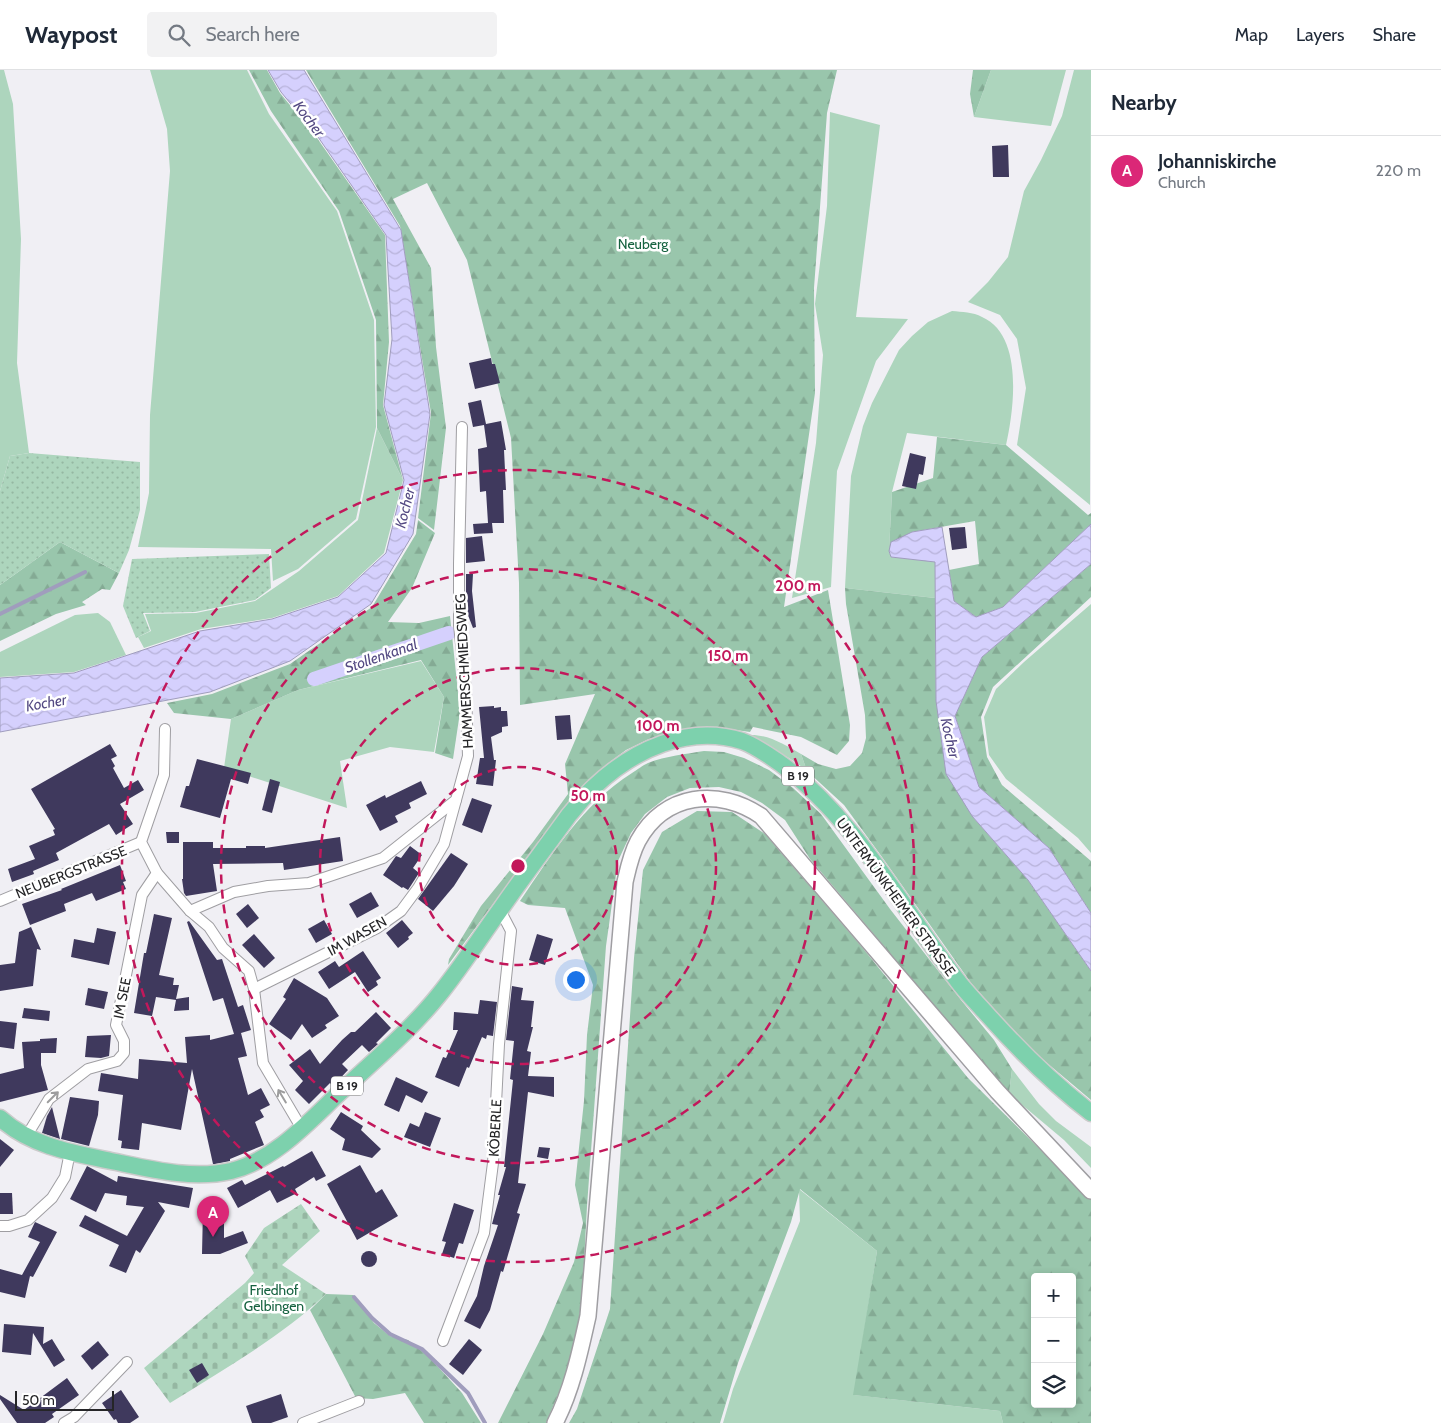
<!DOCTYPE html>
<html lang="en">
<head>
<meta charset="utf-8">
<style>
  :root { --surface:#fff; --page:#f2f2f3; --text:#1f2937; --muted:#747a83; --line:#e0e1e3; --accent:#db2777 }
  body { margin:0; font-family:Cabin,sans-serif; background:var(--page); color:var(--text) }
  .controls { position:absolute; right:15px; bottom:15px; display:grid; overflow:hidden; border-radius:5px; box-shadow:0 2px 8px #0003 }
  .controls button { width:45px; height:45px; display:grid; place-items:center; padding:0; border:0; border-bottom:1px solid var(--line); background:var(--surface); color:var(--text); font:25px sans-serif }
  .scale { position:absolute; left:15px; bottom:12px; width:99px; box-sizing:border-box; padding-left:5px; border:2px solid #252527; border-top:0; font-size:14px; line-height:18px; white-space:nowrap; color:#252527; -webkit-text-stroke:4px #fff; paint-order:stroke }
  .you { position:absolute; left:575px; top:909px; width:18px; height:18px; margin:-12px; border:4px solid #fff; border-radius:50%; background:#1a73e8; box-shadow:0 0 0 8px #1a73e833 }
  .badge { display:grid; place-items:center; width:32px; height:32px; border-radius:50%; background:var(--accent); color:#fff; font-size:16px; font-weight:700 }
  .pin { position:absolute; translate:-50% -41px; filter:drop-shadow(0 1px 2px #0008) }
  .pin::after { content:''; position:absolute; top:26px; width:18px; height:15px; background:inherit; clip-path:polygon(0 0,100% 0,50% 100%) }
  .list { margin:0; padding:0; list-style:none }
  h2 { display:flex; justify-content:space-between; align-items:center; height:65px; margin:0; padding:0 20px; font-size:21px }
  h2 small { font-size:16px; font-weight:400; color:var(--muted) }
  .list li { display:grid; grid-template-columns:32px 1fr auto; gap:15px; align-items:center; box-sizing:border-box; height:70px; padding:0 20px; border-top:1px solid var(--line) }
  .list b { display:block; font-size:19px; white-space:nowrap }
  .list p { margin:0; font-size:16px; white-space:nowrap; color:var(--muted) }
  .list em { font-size:16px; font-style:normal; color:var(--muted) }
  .icon { flex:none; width:28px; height:28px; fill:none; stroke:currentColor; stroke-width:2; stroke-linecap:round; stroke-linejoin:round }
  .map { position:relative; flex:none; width:1091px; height:1353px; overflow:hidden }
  header { display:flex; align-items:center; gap:30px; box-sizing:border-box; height:70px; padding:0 25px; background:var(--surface); border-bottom:1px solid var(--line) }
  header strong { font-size:24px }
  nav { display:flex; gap:28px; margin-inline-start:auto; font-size:18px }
  .search { width:350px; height:45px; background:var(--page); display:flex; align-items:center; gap:12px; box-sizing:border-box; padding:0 18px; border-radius:5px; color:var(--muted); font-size:19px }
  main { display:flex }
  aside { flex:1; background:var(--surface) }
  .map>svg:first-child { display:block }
  .grass { fill:#add5bd }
  .forest { fill:url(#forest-firs); fill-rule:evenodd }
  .cemetery { fill:url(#cemetery-stones) }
  .park { fill:url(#park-dots) }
  .water { fill:url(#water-waves); stroke:#a09dbd }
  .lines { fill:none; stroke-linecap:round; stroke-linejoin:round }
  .stream { stroke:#a09dbd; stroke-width:4 }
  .canal { stroke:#d5d0fd; stroke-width:14 }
  .building { fill:#3f395d }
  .street-casing { stroke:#9f9ea2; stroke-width:12 }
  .secondary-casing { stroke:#9f9ea2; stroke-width:18 }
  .primary-casing { stroke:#cbcbcb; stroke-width:19 }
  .street { stroke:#fff; stroke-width:10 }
  .secondary { stroke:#fff; stroke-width:15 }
  .primary { stroke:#7dd1ad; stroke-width:16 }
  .oneway { stroke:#9d9d9e }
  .ring { fill:none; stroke:#c2185b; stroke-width:2.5; stroke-dasharray:9 6 }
  .labels { text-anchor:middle; stroke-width:5; stroke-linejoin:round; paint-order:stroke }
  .shield { fill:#fff; stroke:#666668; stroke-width:1 }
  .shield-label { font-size:12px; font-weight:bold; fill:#252527 }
  .park-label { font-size:14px; fill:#166240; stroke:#fff }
  .street-label { font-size:14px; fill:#252527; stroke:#fff }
  .water-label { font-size:15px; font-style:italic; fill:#544a83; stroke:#fff }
  .centre { fill:#c2185b; stroke:#fff; stroke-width:2.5 }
  .ring-label { font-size:15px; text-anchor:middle; font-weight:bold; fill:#c2185b; stroke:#fff; stroke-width:5; stroke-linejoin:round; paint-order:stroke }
</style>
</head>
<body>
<header>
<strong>Waypost</strong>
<div class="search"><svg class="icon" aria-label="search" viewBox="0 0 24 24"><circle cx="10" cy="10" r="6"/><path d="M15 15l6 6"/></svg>Search here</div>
<nav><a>Map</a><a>Layers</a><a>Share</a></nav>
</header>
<main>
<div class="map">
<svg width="1091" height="1353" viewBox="0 0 1091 1353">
  <defs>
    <pattern id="forest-firs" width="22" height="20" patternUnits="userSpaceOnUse" patternTransform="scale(1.25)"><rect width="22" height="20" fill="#99c6ac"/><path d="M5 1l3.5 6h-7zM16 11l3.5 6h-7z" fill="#84aa94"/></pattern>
    <pattern id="cemetery-stones" width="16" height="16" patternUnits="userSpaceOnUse" patternTransform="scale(1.25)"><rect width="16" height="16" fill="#add5bd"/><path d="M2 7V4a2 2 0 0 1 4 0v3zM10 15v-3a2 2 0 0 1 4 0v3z" fill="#95b7a2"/></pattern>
    <pattern id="park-dots" width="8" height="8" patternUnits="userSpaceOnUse" patternTransform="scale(1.25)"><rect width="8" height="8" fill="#add5bd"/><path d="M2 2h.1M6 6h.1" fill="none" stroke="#95b7a2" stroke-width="1.8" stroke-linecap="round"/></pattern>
    <pattern id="water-waves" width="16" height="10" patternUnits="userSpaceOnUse" patternTransform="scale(1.25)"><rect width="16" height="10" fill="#d5d0fd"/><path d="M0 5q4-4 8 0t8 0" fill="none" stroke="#b7b2d9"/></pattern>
  </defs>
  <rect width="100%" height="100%" fill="#f0eff4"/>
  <g class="grass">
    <polygon points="0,0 4,0 13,34 21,169 17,293 29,383 10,386 0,421"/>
    <polygon points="150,0 247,0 269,44 337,141 374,250 376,357 356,449 298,499 273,511 271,479 138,477 149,423 150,345 170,101 167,59"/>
    <polygon points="991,0 1066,0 1051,56 974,47"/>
    <polygon points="1074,0 1091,0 1090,435 1017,375 1026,318 1017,269 1000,245 968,232 988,212 1008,187 1024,121 1041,90 1062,46"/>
    <polygon points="830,42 880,55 856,247 908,249 876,291 837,401 831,517 792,528 816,373 823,285 815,234 827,136"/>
    <path d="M952,241C962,242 973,242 982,247C1024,265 1014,340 1006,375L907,363L892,422L889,481L891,487L935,491V528L845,518L851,406L863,356L872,333L899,280L912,266L928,252Z"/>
    <polygon points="377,358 403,410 384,483 338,526 272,548 201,559 144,578 138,567 151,561 145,544 196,543 255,531 299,501 358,450"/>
    <polygon points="1091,534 1091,783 1078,768 1006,709 989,685 984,647 996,619 1024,592"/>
    <polygon points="98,543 110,552 126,585 74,602 0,607 0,582 75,545"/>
    <polygon points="421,591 444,627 434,682 390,677 340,691 347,738 224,698 231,649 298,620"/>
    <path d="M749,665C768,664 785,675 801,684L807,701C789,686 769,677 747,668Z"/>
    <polygon points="1012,999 1039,1034 1056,1051 1091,1077 1091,1098 1064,1070 1009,1024"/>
    <polygon points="799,1119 877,1181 854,1325 1000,1341 1003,1353 723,1353 733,1319 800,1151"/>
  </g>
  <g class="forest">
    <polygon points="249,0 267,0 280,23 317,68 385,165 389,272 383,335 403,410 377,358 376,250 339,141 271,41"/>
    <polygon points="306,0 837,0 827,43 814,218 815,323 784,537 828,520 850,655 849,671 837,685 801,667 753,657 750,662 715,657 680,661 649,669 626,680 606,695 569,731 448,895 449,889 481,836 533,772 568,724 565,694 595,624 520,635 519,513 511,368 467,190 427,113 393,129 431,198 436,277 446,358 434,460 418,448 431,343 400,156"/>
    <polygon points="973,0 991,0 974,47 970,24"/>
    <polygon points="937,367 1006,375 1088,445 1091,443 1091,454 1003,537 976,547 954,531 949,500 979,494 975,451 912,462 889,481 892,422 933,408"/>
    <polygon points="418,450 435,463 412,518 388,552 419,553 450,546 460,642 453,689 435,683 444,627 421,590 298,620 231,649 174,643 167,633 212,624 290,594 372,537 416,464"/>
    <polygon points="60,472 119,503 110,520 102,519 82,532 86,535 56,544 0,571 0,515"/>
    <polygon points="1091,494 1091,527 993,617 981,647 987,687 1002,715 1091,791 1091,843 1049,778 979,717 955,646 982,587"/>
    <polygon points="845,518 935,528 936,631 972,746 1028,810 1091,901 1091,1030 1028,977 971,913 882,787 844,735 807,701 801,684 818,694 836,699 850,696 862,683 866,668 865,645 846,534"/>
    <path d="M704,681L724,682L744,688L769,700L793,718L821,744L890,839L961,930L994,970L1012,999L1009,1024L978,991L916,914L810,789L785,750L762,733L741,722L719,717L690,718L667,727L645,744L631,763L618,791L606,876L587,1136L582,1231L574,1275L564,1311L546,1353H498L543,1264L574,1192L583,1153L575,1115L584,1031L587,965L593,915L565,838L528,835L520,831C552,784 583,734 632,703C637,700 643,695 648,693C666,686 686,684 704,681Z"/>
    <path d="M697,741L732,742L765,764L861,876L968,1008L1091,1130V1353H1003L1000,1341L853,1325L877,1181L800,1119L791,1152L738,1293L720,1353H569L577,1339L610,1239L634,888L643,800L662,762ZM1035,1207H1072V1334H1035Z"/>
    <polygon points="326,1224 353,1225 374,1253 390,1266 408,1270 429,1287 462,1323 481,1353 424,1353 405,1323 373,1329 356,1328 310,1240"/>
  </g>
  <path class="cemetery" d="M301,1134L320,1161L282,1195L326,1224C280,1268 224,1299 170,1333L144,1298L245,1213L254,1203L245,1186L264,1158Z"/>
  <g class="park">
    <polygon points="29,383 140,392 140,440 129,480 119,503 60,472 0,515 0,421 10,386"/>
    <polygon points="269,484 271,518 255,530 195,542 143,543 150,561 136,568 123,536 132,489"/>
  </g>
  <g class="water">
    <polygon points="268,0 304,0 401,160 430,344 413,464 371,534 290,591 210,622 0,662 0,608 74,603 200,561 272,549 338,527 386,483 404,410 384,335 392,269 386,165 318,67 281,22"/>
    <polygon points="1091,454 1091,494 982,587 955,646 979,717 1049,778 1091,843 1091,901 1028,810 972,746 946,704 936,631 935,492 891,487 889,481 891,472 912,462 942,457 954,531 976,547 1003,537"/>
  </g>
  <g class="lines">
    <g class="stream">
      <polyline points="0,544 85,502"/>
      <polyline points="354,1227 372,1248 390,1264 422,1279 468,1323 485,1353"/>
    </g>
    <polyline class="canal" points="314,609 449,563"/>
  </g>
  <g class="building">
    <polygon points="1008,75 1009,107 993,107 992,76"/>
    <polygon points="491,288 492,294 495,294 500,313 475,319 469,293"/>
    <polygon points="481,330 486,354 501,351 506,380 504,380 506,420 503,420 504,453 492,453 493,463 474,464 473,454 488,453 486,421 480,422 478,379 487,377 484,355 473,357 468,333"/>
    <polygon points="910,383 926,387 923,405 919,404 916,419 902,416"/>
    <polygon points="965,457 967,478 952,480 949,458"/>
    <polygon points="482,466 485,491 466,493 466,468"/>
    <polygon points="466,504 473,504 472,521 476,557 473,558 466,540"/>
    <polygon points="494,636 494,638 501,637 501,641 507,641 508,656 502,657 502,662 491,667 494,690 496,690 493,716 476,714 480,688 484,688 479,637"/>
    <polygon points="570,645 572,669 557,670 555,646"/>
    <polygon points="110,674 117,686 111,689 115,696 113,698 124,718 138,710 144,720 120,734 133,754 116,765 109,754 56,783 59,790 33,801 34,804 12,812 8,799 35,789 29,776 55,765 53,760 55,759 31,719"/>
    <polygon points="197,689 251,703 248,714 231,709 220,748 180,737 186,716 189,716"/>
    <polygon points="270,709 280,712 272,743 262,740"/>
    <polygon points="421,711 427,724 409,733 411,738 395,746 398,752 380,761 366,735 385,725 386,728"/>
    <polygon points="472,728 492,735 482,763 462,755"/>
    <polygon points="166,762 179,762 179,773 167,773"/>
    <polygon points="340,767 343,791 284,800 283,793 213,794 217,821 186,826 184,823 182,809 183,809 183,772 213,772 213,778 246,778 246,776 265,776 265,778"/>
    <polygon points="410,776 422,785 413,798 419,803 408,820 403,817 402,818 383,805 396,786 401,788"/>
    <polygon points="451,783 468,794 454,816 433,841 418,829"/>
    <polygon points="120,795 126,811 123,812 126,819 96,831 92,823 64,834 66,841 30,855 22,834 62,820 61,819"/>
    <polygon points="371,822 379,836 357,848 349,834"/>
    <polygon points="248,834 259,848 247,858 236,844"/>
    <polygon points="154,844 172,848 159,905 174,908 173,915 179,915 176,929 189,927 189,940 174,941 176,930 156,927 152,946 134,943 144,883 146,883"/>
    <polygon points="324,850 332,864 316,873 308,859"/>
    <polygon points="402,850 413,863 408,867 409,869 398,878 386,863"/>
    <polygon points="189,851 217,890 222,889 238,937 243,935 251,960 241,963 247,986 238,988 248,1025 261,1018 270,1035 260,1040 264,1047 255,1052 264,1075 230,1089 230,1091 215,1094 213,1094 192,999 181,1060 142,1053 139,1080 121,1078 122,1071 118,1070 123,1025 98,1021 101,1003 138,1009 139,989 187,993 185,967 210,965 210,970 234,964 223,928 213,931 187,852"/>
    <polygon points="31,857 41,880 37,879 33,916 0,921 0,895 15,893 19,862"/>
    <polygon points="97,858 116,862 109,895 71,887 74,869 94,873"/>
    <polygon points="254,864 275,888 264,898 242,875"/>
    <polygon points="537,864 553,869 545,895 529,890"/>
    <polygon points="363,881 381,908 376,911 378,915 368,922 355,902 329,919 318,902 335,891 339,897"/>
    <polygon points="294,908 327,928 339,946 325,955 327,958 312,968 302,954 291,970 269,954 286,929 283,927"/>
    <polygon points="512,916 523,918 521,930 534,931 531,957 533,957 527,981 531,982 528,1006 554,1007 554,1027 528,1022 518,1113 526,1114 517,1143 520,1144 503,1202 501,1201 490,1240 480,1259 464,1251 477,1226 484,1196 498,1155 492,1154 500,1125 498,1125 506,1097 504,1097 513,1010 510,1009 514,971 506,970"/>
    <polygon points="88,918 108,922 104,939 85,935"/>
    <polygon points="480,930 497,932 493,966 487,965 486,969 482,967 469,998 467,997 459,1017 435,1007 443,987 446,988 458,960 453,960 454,942 478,944"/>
    <polygon points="24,938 50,941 49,951 22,948"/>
    <polygon points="376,942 391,958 376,973 378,974 369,982 362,975 342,994 348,1000 333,1016 330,1013 309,1034 295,1020 303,1011 289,995 310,979 320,994 342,970 351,962 355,962"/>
    <polygon points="0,951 17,953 14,979 0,977"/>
    <polygon points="111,965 109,986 101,988 85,987 87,966"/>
    <polygon points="57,968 56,983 41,983 41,995 48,1020 0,1032 0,1004 24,998 22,972 40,971 40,969"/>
    <polygon points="396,1007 428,1022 422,1033 406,1025 399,1042 384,1035"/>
    <polygon points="70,1027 99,1031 98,1045 89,1076 61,1069"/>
    <polygon points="52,1037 60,1069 42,1063 47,1046"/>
    <polygon points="341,1042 363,1056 361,1060 381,1079 372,1088 342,1080 345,1069 330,1059"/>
    <polygon points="425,1042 441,1048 430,1077 404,1067 410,1053 419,1057"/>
    <polygon points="0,1069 14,1080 0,1097"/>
    <polygon points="539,1077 550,1078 548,1089 537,1087"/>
    <polygon points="312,1081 326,1106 316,1111 314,1107 295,1119 297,1123 277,1133 270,1120 238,1138 227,1118 242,1110 245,1115 283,1096 284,1097"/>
    <polygon points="360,1095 376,1123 382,1119 398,1146 357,1170 327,1114"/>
    <polygon points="87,1096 117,1112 118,1106 193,1118 189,1138 158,1132 165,1141 140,1183 136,1180 126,1203 109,1196 119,1175 79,1156 85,1145 127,1166 144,1137 126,1135 127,1126 105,1123 96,1142 70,1129"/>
    <polygon points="0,1123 12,1123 13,1144 0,1144"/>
    <polygon points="454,1133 474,1140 463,1174 459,1173 454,1188 442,1184 446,1172 442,1171"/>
    <polygon points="203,1139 224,1139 224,1168 243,1161 248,1173 220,1184 202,1184"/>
    <polygon points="35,1152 57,1162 33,1207 30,1206 25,1228 0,1222 0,1199 22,1205 40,1172 28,1167"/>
    <circle cx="369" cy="1189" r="8"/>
    <polygon points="4,1254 44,1257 43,1274 52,1269 65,1290 54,1297 33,1263 31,1285 2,1282"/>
    <polygon points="469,1269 482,1280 463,1305 449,1294"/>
    <polygon points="98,1271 109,1285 92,1300 81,1286"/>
    <polygon points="202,1293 209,1305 197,1313 189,1300"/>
    <polygon points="67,1308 79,1325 52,1344 54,1347 45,1353 17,1353 0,1329 0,1325 24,1340"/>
    <polygon points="121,1320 139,1347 130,1353 118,1353 116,1349 114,1350 102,1333"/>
    <polygon points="281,1324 288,1347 271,1353 252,1353 246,1336"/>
  </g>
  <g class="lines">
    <g class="street-casing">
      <g id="street">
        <polyline points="165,659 164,705 141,772 157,803 190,841 209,857 223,878 249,901 254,919 263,993 302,1059"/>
        <polyline points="0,831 141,772"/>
        <polyline points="190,841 234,822 268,816 309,813 383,788 456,730 468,686 466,621 459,555 459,494 462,357"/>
        <polyline points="254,919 377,858 401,841 418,818 444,774 456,730"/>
        <polyline points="26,1067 49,1029 88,999 117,991 124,983 124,971 116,955 142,825 157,803"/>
        <polyline points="0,1156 9,1156 28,1150 52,1128 65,1107 70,1082"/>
        <polyline points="443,1271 484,1163 493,1093 499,974 511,861 500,840"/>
        <polyline points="64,1353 74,1347 127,1292"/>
        <polyline points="303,1353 359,1331"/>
      </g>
    </g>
    <g class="secondary-casing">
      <path id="secondary" d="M555,1353C572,1320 580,1282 588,1246L625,812C628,799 631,784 638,771C664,723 719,717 761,746L997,1021L1091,1121"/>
    </g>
    <g class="primary-casing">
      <path id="primary" d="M0,1048C31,1076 72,1083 111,1091C150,1099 192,1110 231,1101C272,1091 306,1055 335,1027C369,995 409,962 438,926C460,899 479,869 500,840C522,808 546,777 569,745C577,736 585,725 594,717C633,680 688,654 742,671C756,676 768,685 781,694C856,749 901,837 957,910C965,921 975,931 984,941C1017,978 1052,1013 1091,1043"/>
    </g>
    <use href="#street" class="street"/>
    <use href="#secondary" class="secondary"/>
    <use href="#primary" class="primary"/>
  </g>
  <defs><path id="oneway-shaft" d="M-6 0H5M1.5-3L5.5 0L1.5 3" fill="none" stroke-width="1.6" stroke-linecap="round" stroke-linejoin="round" transform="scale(1.25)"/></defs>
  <g class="oneway">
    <use href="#oneway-shaft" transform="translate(282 1026) rotate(-121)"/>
    <use href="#oneway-shaft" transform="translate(53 1027) rotate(-45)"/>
  </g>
  <g class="ring">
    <circle cx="518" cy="796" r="99"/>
    <circle cx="518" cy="796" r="198"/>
    <circle cx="518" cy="796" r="297"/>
    <circle cx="518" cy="796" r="396"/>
  </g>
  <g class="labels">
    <g class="shield">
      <rect x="782" y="696.5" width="32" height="19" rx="4"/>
      <rect x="331" y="1006.5" width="32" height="19" rx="4"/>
    </g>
    <g class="shield-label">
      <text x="798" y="710">B 19</text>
      <text x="347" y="1020">B 19</text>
    </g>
    <g class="park-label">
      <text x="643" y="179">Neuberg</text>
      <text x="274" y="1225">Friedhof<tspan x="274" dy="16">Gelbingen</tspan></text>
    </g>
    <g class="street-label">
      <text transform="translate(464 601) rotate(-93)" y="5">HAMMERSCHMIEDSWEG</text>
      <text transform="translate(71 802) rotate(-22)" y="5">NEUBERGSTRASSE</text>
      <text transform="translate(896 827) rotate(54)" y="5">UNTERMÜNKHEIMER STRASSE</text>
      <text transform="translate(357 866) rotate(-29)" y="5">IM WASEN</text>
      <text transform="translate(122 928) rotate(-79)" y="5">IM SEE</text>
      <text transform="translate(495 1058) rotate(-87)" y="5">KÖBERLE</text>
    </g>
    <g class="water-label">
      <text transform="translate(309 49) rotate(53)" y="5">Kocher</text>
      <text transform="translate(405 438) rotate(-76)" y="5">Kocher</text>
      <text transform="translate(381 586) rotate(-19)" y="5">Stollenkanal</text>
      <text transform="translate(46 633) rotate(-10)" y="5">Kocher</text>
      <text transform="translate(950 668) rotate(77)" y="5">Kocher</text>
    </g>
  </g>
  <circle cx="518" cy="796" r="8" class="centre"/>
  <g class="ring-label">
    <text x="798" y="521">200 m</text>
    <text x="728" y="591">150 m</text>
    <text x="658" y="661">100 m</text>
    <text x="588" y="731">50 m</text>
  </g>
</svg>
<div class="controls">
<button>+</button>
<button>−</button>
<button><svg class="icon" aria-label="layers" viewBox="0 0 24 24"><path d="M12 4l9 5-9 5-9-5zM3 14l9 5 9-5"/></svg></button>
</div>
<div class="scale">50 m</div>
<div class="you"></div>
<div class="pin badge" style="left:213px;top:1167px">A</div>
</div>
<aside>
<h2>Nearby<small></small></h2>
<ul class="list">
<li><span class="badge">A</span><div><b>Johanniskirche</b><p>Church</p></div><em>220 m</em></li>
</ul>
</aside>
</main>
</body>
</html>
